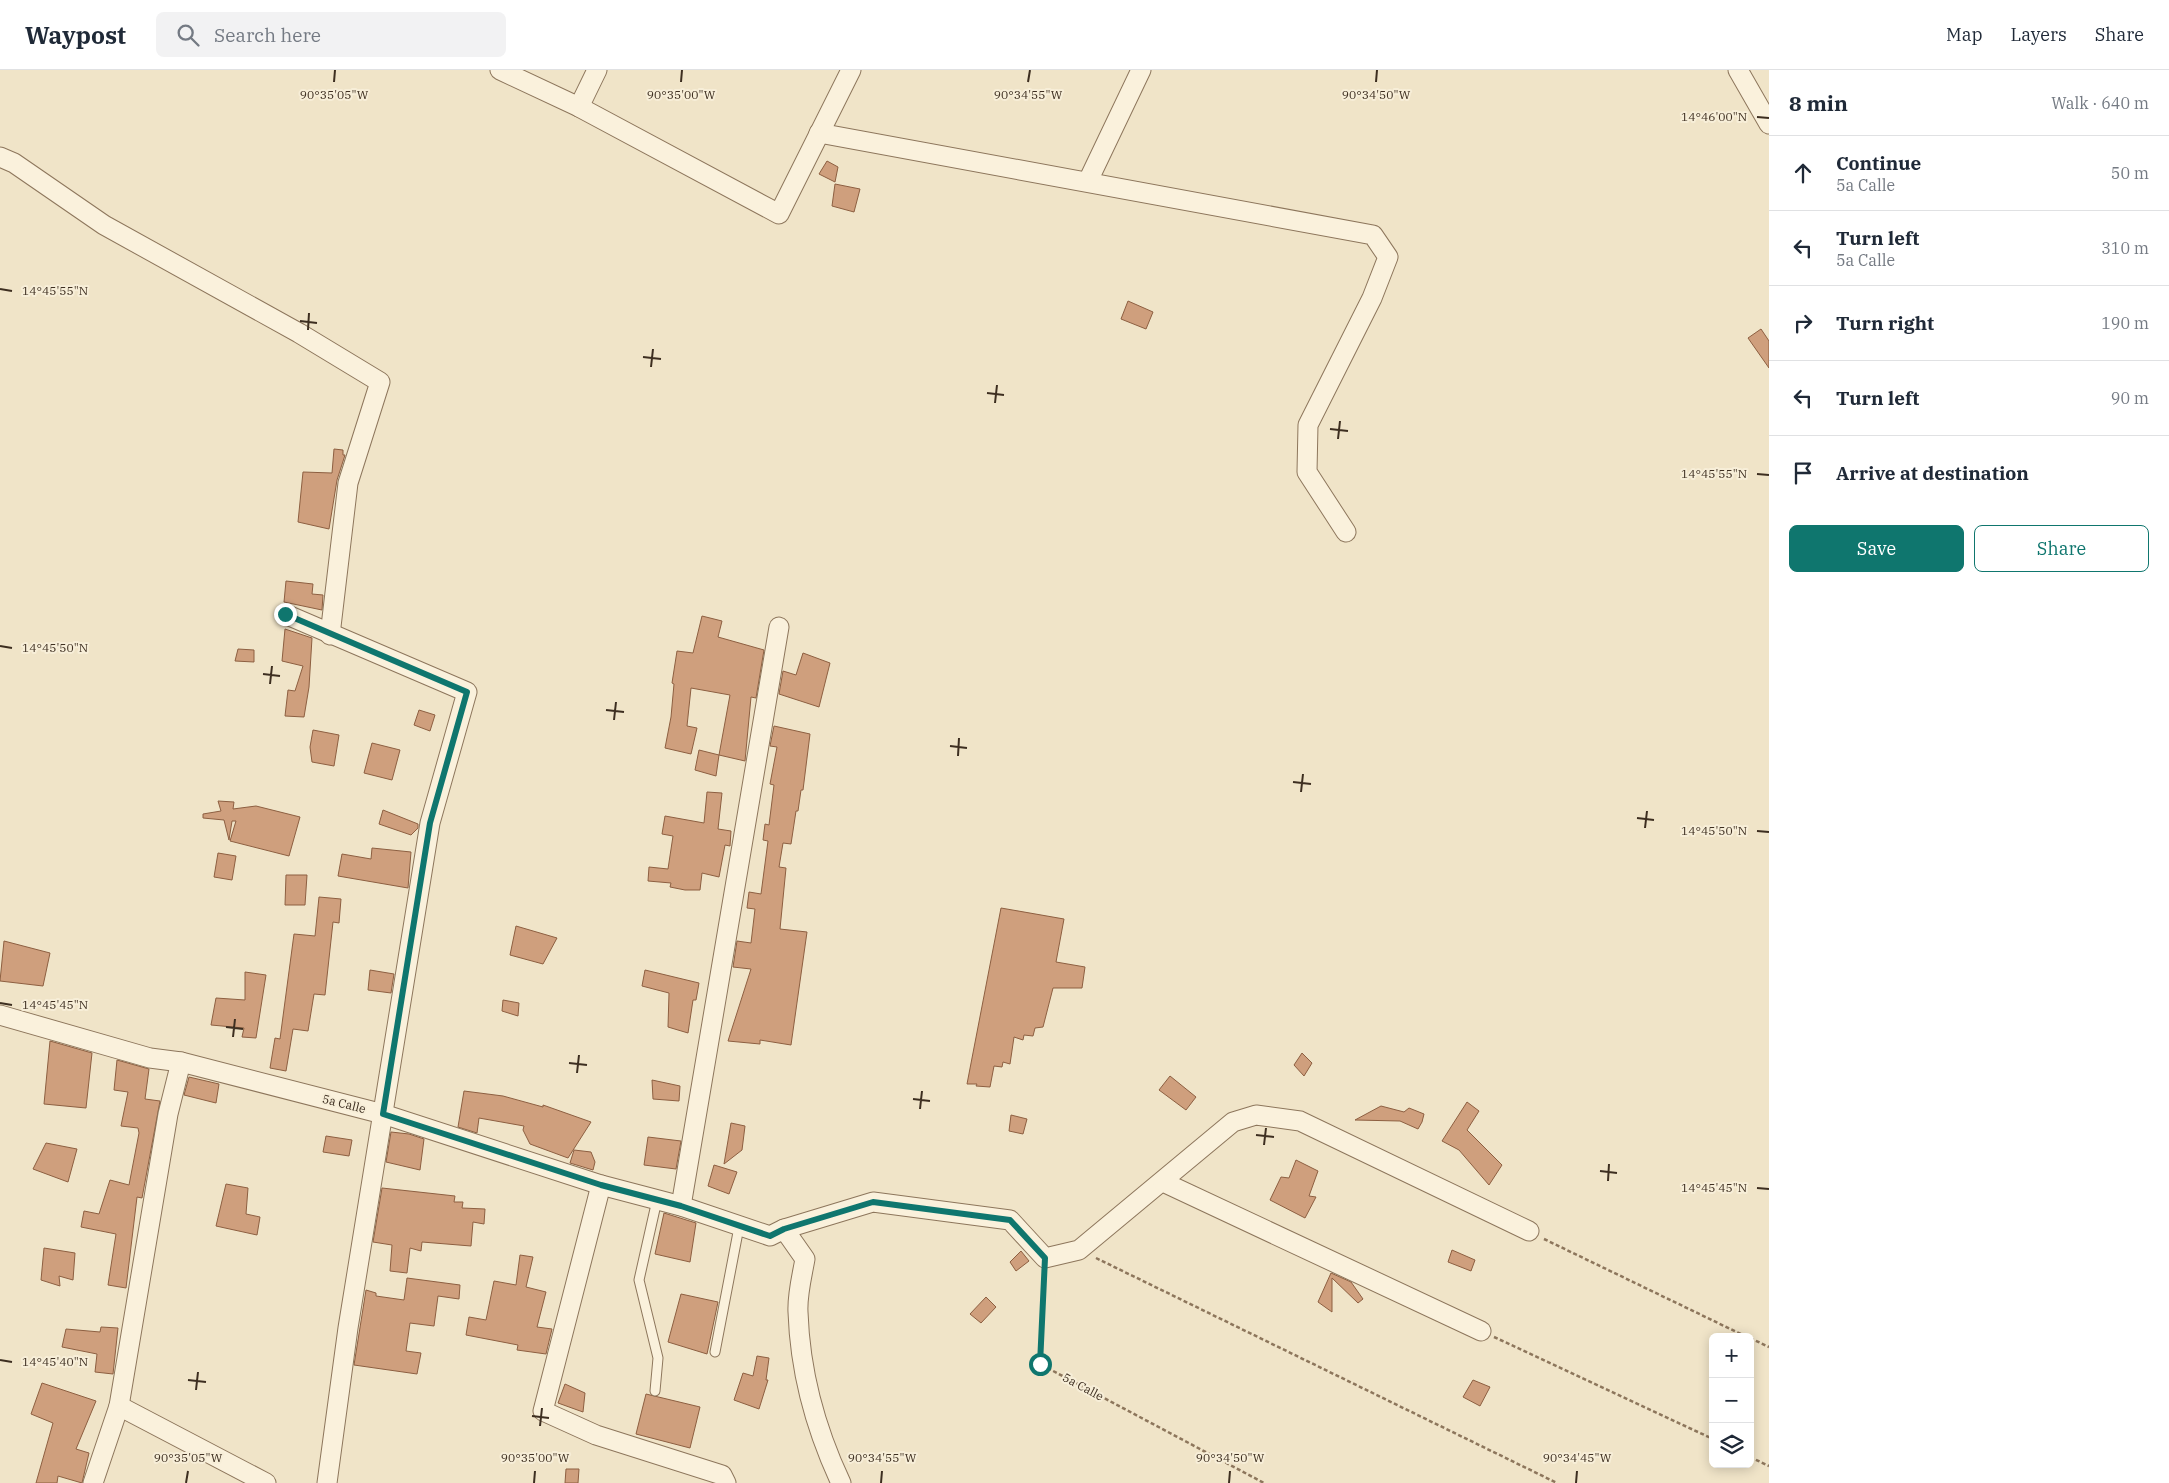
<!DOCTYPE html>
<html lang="en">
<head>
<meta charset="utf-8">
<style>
  :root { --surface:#fff; --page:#f2f2f3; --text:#1f2937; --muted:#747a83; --line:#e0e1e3; --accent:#0f766e }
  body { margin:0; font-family:"IBM Plex Serif",serif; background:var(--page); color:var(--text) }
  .controls { position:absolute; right:15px; bottom:15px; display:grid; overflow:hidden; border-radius:8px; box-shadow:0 2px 12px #0003 }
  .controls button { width:45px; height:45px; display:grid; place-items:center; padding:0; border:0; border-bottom:1px solid var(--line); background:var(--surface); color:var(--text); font:25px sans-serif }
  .stop { position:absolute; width:15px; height:15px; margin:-11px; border:4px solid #0f766e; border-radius:50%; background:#fff }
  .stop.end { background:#0f766e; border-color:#fff; box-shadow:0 1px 5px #0008 }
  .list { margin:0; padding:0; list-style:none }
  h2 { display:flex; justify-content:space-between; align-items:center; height:65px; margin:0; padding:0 20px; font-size:21px }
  h2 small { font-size:16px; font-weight:400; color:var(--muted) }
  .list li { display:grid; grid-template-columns:32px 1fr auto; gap:15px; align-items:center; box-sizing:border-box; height:75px; padding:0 20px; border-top:1px solid var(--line) }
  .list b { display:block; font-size:19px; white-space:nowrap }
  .list p { margin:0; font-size:16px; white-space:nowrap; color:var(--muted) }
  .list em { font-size:16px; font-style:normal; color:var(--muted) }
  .actions { display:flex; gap:10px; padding:15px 20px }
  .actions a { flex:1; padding:11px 0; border:1px solid var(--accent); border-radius:8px; text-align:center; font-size:18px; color:var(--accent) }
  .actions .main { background:var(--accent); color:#fff }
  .icon { flex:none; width:28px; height:28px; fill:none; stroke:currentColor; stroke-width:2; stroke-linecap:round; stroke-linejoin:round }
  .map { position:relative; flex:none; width:1769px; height:1413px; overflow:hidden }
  header { display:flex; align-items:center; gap:30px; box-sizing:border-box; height:70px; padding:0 25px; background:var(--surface); border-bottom:1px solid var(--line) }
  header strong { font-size:24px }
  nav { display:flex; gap:28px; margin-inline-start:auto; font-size:18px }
  .search { width:350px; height:45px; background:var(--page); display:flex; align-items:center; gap:12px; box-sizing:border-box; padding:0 18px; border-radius:8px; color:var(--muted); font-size:19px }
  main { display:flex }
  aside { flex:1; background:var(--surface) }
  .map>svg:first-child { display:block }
  .building { fill:#cf9f7d; stroke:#8d5f41 }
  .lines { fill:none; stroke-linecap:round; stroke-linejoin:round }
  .service-casing { stroke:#8d765c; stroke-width:11 }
  .minor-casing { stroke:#8d765c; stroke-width:21 }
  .path { stroke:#8d765c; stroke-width:2.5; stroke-dasharray:4 2.5; stroke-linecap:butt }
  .service { stroke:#faf1dc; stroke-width:9 }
  .minor { stroke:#faf1dc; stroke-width:19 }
  .route { stroke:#0f766e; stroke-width:6 }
  .ticks { fill:none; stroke:#3d2e20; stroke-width:2 }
  .labels { text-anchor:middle; stroke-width:4; stroke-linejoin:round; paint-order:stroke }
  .street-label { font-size:12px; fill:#3d2e20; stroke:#f7eed8 }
  .ticks-label { font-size:12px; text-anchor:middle; fill:#3d2e20; stroke:#f7eed8; stroke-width:4; stroke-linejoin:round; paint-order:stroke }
</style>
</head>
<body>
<header>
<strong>Waypost</strong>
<div class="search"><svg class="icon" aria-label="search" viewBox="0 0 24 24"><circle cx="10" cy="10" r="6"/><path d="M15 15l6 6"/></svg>Search here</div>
<nav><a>Map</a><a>Layers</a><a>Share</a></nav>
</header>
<main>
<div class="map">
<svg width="1769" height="1413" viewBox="0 0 1769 1413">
  <rect width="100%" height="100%" fill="#f0e4c8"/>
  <g class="building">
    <polygon points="827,91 838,97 835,112 819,104"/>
    <polygon points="835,114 860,119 854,142 832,136"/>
    <polygon points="1128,231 1153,242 1146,259 1121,249"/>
    <polygon points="1761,259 1769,271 1769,298 1748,268"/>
    <polygon points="334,379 343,380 343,385 345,385 337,410 329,459 298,452 303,402 332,403"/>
    <polygon points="286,511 313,514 312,524 323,525 322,540 284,532"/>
    <polygon points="702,546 722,551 718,567 764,580 756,628 751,627 745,691 719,685 730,625 691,618 687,656 697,658 691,684 665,678 671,647 674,614 672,613 677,581 693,583"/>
    <polygon points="285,559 312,568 309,617 304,647 285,646 288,620 295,621 303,596 282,591"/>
    <polygon points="238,579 254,580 254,592 235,591"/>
    <polygon points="803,583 830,593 819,637 779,624 783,601 796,605"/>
    <polygon points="419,640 435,645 430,661 414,655"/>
    <polygon points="774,656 810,664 803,720 801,720 798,741 796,741 791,774 783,773 779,797 786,798 780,859 807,862 791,975 760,970 760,974 728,971 751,899 733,897 737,871 751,873 755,839 747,838 749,822 761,824 768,771 763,770 765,754 769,755 774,715 770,714 777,677 770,676"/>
    <polygon points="313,660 339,665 334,696 312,692 310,677"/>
    <polygon points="372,673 400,680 392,710 364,703"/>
    <polygon points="699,680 719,685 716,706 695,700"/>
    <polygon points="707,722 722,723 718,759 731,761 730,776 725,775 719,807 702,803 700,820 685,820 670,817 671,813 648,811 649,797 668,799 673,766 662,764 665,746 704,753"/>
    <polygon points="218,731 234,732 233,739 256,736 300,747 289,786 230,771 236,751 232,751 229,770 224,750 203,748 203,744 221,741"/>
    <polygon points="383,740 418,754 418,758 411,765 379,754"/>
    <polygon points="372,778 411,782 408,818 338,806 342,784 371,789"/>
    <polygon points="218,783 236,786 232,810 214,807"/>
    <polygon points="286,805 307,805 305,835 285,835"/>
    <polygon points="319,827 341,829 339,853 333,852 325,925 314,924 308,961 293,959 286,1001 270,998 275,968 280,969 294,864 315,866"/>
    <polygon points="1001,838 1064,849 1056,892 1085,897 1082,918 1053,918 1043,957 1035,958 1033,966 1024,965 1023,970 1014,967 1010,994 1003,992 1002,997 994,996 990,1017 976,1016 977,1014 967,1014"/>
    <polygon points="516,856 557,868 543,894 510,885"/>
    <polygon points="4,871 50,883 43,916 0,911"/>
    <polygon points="370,900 394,904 391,923 368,920"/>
    <polygon points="645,900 699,913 696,930 693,930 688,963 668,957 669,923 642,916"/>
    <polygon points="245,902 266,905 256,968 242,967 244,958 211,955 216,928 245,930"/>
    <polygon points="503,930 519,933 518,946 502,941"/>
    <polygon points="50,971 92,983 86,1038 44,1034"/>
    <polygon points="1302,983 1312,993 1304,1006 1294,995"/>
    <polygon points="117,990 149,999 145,1029 160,1031 142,1128 137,1127 126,1218 108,1215 116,1164 81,1157 84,1141 99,1144 110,1110 129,1115 139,1063 138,1058 121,1056 128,1022 114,1020"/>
    <polygon points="1170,1006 1196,1027 1186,1040 1159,1020"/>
    <polygon points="189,1007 219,1014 216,1033 184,1025"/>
    <polygon points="652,1010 680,1016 679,1031 653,1029"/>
    <polygon points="464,1021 503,1026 543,1037 543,1035 591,1052 568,1088 530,1074 523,1060 524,1056 479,1048 477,1063 458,1057"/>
    <polygon points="1467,1032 1479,1041 1467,1060 1502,1095 1489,1115 1459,1080 1442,1071"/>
    <polygon points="1381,1036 1404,1042 1409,1038 1424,1044 1422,1052 1418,1059 1400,1051 1355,1050"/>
    <polygon points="1011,1045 1027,1049 1023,1064 1009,1061"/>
    <polygon points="731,1053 745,1056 742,1080 724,1094"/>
    <polygon points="391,1062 409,1064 424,1069 420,1100 386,1092"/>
    <polygon points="326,1066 352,1070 349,1086 323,1082"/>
    <polygon points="648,1067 681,1071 676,1099 644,1095"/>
    <polygon points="46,1073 77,1079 68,1112 33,1099"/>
    <polygon points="574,1080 591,1082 595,1092 593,1100 570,1093"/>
    <polygon points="1296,1090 1318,1101 1309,1126 1316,1127 1305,1148 1270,1130 1281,1107 1289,1108"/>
    <polygon points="714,1095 737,1102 729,1124 708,1116"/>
    <polygon points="226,1114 248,1118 246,1144 260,1147 257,1165 216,1156"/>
    <polygon points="382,1118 455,1126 454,1132 463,1132 462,1138 485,1139 484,1154 473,1152 471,1176 422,1172 421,1181 410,1178 407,1203 390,1201 392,1175 373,1172"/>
    <polygon points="664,1143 696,1153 690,1192 655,1184"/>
    <polygon points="44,1178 75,1183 73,1210 59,1206 60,1216 41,1210"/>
    <polygon points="1452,1180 1475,1190 1471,1201 1448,1192"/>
    <polygon points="1021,1181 1029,1191 1016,1201 1010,1192"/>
    <polygon points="520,1185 533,1187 526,1217 546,1222 537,1257 552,1259 546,1284 517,1280 518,1275 466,1265 469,1247 486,1250 494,1211 516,1215"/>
    <polygon points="1331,1203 1351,1212 1363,1229 1358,1233 1332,1208 1332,1242 1318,1232"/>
    <polygon points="407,1208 460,1215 459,1229 438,1226 434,1256 410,1253 406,1281 421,1283 417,1304 354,1295 366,1220 376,1223 376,1226 404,1230"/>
    <polygon points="681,1224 718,1232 707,1284 668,1272"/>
    <polygon points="986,1227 996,1237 981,1253 970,1244"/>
    <polygon points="101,1257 118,1258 113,1304 95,1302 97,1284 62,1277 66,1259 100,1262"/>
    <polygon points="757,1286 769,1288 766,1310 768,1310 759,1339 734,1330 743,1303 753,1306"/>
    <polygon points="1473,1310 1490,1317 1480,1336 1463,1327"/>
    <polygon points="42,1313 96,1331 76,1379 89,1383 82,1413 58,1406 57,1413 36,1413 53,1353 31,1344"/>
    <polygon points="565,1314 585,1323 583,1342 558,1333"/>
    <polygon points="646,1324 700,1337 690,1378 636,1364"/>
    <polygon points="566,1399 579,1399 578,1413 565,1413"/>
  </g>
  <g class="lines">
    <g class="service-casing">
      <g id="service">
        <polyline points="715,1282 739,1157"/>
        <polyline points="655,1321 658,1288 639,1210 657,1130"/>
      </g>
    </g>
    <g class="minor-casing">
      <g id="minor">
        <polyline points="500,0 579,37 779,144 851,0"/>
        <polyline points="1738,0 1769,54"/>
        <polyline points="579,37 597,0"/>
        <polyline points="819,63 1373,165 1388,187 1372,228 1308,355 1307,402 1346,462"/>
        <polyline points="0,87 14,93 104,155 299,263 380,312 348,413 330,565"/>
        <polyline points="1088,111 1141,0"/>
        <polyline points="285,544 467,622 430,753 348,1258 327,1413"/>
        <polyline points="0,945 150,988 181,992 383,1044 601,1115 681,1136 770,1166 784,1159 873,1132 1010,1150 1045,1188 1079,1180 1233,1052 1256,1045 1300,1051 1529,1161"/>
        <polyline points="1163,1112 1481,1261"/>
        <polyline points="601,1115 543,1341 596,1365 722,1405 726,1413"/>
        <polyline points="681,1136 779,557"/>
        <path d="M784,1159L805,1189C802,1206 797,1225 798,1242C800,1301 816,1360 841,1413"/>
        <polyline points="119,1336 266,1413"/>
        <polyline points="93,1413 119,1336 168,1044 181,992"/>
      </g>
    </g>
    <g class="path">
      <polyline points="1544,1169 1747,1267"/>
      <polyline points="1096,1188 1557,1413"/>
      <polyline points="1044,1205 1040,1294 1264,1413"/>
      <polyline points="1494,1267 1713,1369"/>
      <polyline points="1750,1268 1769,1277"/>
      <polyline points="1750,1387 1769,1396"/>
    </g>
    <use href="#service" class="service"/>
    <use href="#minor" class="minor"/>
  </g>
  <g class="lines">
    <polyline class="route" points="285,544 467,622 430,753 383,1044 601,1115 681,1136 770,1166 784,1159 873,1132 1010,1150 1045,1188 1040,1294"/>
  </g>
  <path class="ticks" d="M334,12L335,0M681,12L682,0M1028,12L1030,0M1376,12L1377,0M1757,47L1769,48M0,219L12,221M300,251L317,253M308,260L309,243M643,287L661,289M651,297L653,279M987,323L1004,325M995,333L997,315M1330,359L1348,361M1338,369L1340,351M1757,404L1769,405M0,576L12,578M263,604L280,606M270,614L272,596M606,640L624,642M614,650L616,632M950,676L967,678M958,686L959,668M1293,712L1311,714M1301,722L1303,704M1637,748L1654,750M1645,758L1647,741M1757,761L1769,762M0,933L12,935M226,957L243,959M233,967L235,949M569,993L587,995M577,1003L579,985M913,1029L930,1031M920,1039L922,1021M1256,1065L1274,1067M1264,1075L1266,1058M1600,1101L1617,1103M1608,1111L1609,1094M1757,1118L1769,1119M0,1290L12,1292M188,1310L206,1312M196,1320L198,1302M532,1346L549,1348M540,1356L542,1338M186,1413L188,1401M534,1413L535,1401M881,1413L882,1401M1229,1413L1230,1401M1576,1413L1577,1401"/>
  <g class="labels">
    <g class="street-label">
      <text transform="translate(344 1034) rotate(14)" y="4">5a Calle</text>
      <text transform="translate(1083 1317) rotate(28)" y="4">5a Calle</text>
    </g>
  </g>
  <g class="ticks-label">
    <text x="334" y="29">90°35'05"W</text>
    <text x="681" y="29">90°35'00"W</text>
    <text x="1028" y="29">90°34'55"W</text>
    <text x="1376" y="29">90°34'50"W</text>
    <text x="1714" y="51">14°46'00"N</text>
    <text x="55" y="225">14°45'55"N</text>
    <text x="1714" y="408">14°45'55"N</text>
    <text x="55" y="582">14°45'50"N</text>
    <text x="1714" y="765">14°45'50"N</text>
    <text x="55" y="939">14°45'45"N</text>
    <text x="1714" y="1122">14°45'45"N</text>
    <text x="55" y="1296">14°45'40"N</text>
    <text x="188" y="1392">90°35'05"W</text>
    <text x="535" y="1392">90°35'00"W</text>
    <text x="882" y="1392">90°34'55"W</text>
    <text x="1230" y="1392">90°34'50"W</text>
    <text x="1577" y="1392">90°34'45"W</text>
  </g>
</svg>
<div class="controls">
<button>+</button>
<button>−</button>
<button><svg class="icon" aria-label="layers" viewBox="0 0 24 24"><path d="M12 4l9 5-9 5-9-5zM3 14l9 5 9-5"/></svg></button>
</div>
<div class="stop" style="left:1040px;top:1294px"></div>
<div class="stop end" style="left:285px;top:544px"></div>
</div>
<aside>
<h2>8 min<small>Walk · 640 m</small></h2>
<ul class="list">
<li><svg class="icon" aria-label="ahead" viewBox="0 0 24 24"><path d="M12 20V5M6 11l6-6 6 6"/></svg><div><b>Continue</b><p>5a Calle</p></div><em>50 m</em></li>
<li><svg class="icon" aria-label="left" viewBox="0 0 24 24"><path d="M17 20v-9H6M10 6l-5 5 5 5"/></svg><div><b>Turn left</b><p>5a Calle</p></div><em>310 m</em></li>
<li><svg class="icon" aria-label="right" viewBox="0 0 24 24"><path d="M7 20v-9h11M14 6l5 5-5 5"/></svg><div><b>Turn right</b></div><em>190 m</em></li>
<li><svg class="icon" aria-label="left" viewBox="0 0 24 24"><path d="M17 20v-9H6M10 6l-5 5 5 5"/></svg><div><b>Turn left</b></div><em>90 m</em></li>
<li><svg class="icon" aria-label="arrive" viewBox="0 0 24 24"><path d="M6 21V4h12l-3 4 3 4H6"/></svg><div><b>Arrive at destination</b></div></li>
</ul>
<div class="actions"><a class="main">Save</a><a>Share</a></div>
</aside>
</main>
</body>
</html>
